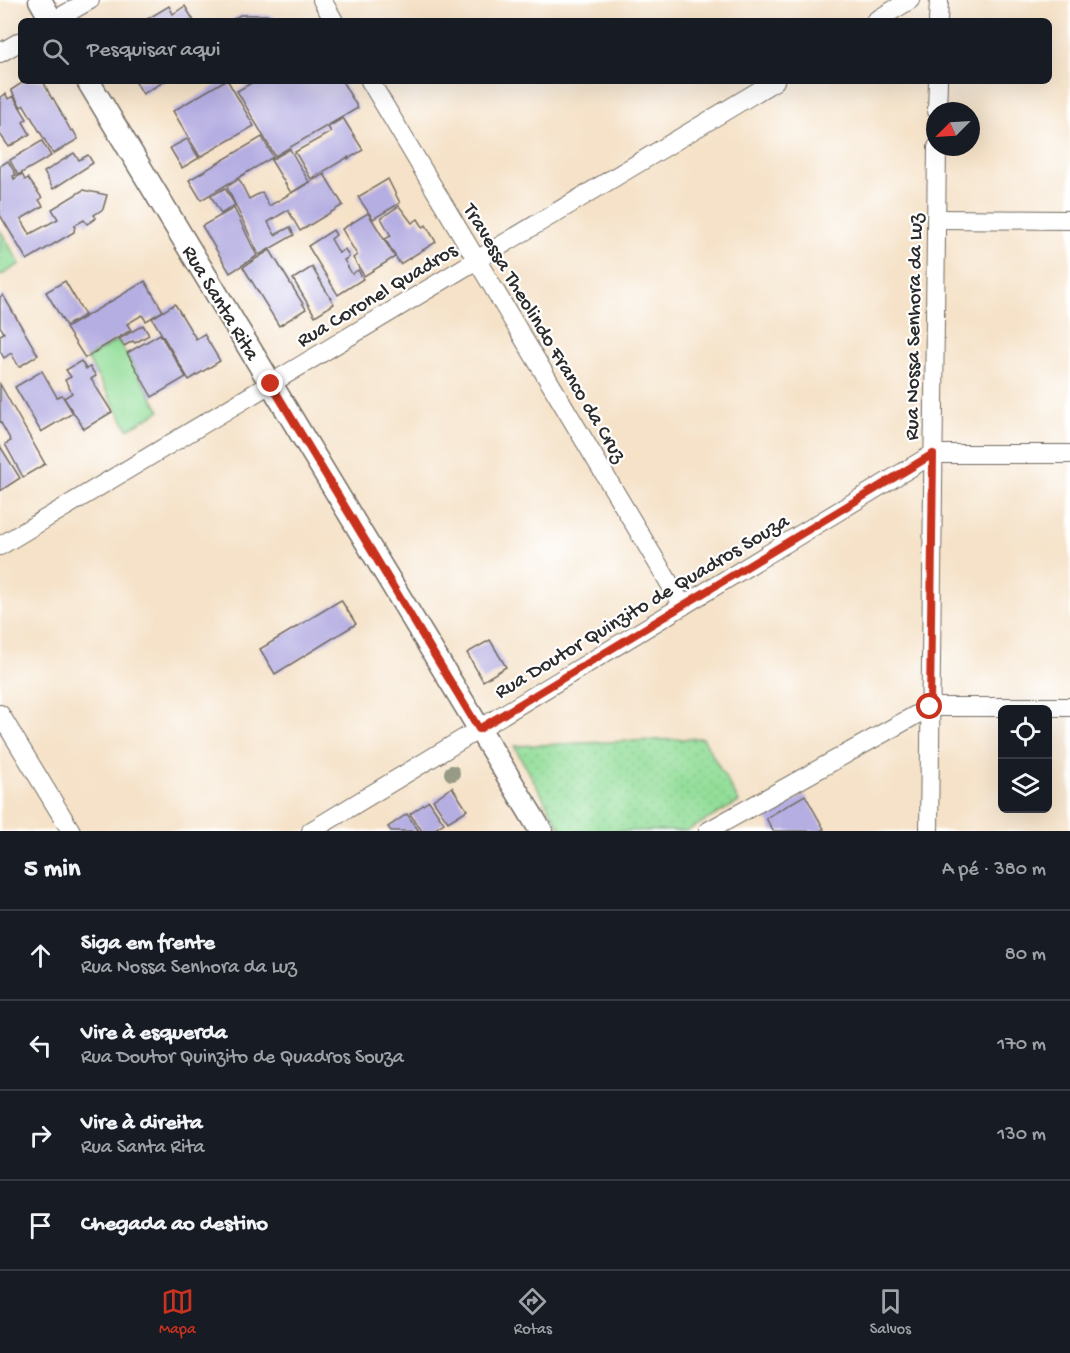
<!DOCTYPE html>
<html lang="pt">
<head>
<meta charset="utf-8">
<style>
  :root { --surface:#171b24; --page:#242831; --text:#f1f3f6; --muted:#9ea1a6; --line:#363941; --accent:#c8321e }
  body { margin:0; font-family:"Gochi Hand",sans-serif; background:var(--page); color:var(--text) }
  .controls { position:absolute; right:18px; bottom:18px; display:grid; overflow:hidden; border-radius:9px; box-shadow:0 6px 24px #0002 }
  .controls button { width:54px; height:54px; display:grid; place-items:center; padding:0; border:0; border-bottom:2px solid var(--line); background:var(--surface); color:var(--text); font:30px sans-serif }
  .compass { position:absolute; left:926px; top:102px; width:54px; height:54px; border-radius:50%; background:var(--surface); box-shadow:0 6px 24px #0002; rotate:246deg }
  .stop { position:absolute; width:18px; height:18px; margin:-14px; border:4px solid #c8321e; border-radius:50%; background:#fff }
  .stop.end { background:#c8321e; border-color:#fff; box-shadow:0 2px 6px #0008 }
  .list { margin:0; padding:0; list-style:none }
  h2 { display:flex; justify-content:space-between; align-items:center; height:78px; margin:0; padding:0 24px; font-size:26px }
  h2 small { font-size:20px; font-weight:400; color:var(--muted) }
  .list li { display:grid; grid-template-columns:39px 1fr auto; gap:18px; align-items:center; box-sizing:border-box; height:90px; padding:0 24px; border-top:2px solid var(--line) }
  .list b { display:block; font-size:22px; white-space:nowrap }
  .list p { margin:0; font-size:20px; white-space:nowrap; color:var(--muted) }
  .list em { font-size:20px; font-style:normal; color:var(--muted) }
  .icon { flex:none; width:33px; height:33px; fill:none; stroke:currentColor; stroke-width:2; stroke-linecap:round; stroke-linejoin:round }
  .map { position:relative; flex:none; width:1070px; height:831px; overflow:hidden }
  .search { position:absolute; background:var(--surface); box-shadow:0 6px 24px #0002; left:18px; right:18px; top:18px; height:66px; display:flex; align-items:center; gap:15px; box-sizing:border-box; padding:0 21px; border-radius:9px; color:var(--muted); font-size:22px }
  .sheet { height:438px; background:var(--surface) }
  nav { display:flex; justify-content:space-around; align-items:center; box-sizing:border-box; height:84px; border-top:2px solid var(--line); background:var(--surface); font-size:16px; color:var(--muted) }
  nav a { display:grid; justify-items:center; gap:3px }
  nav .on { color:var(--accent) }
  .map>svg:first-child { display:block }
  .grass { fill:#92dd98; stroke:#5e8462; stroke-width:1.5 }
  .garden { fill:url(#garden-dots); stroke:#5e8462; stroke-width:1.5 }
  .building { fill:#b5aee2 }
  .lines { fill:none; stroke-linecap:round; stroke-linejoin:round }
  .minor-casing { stroke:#726b62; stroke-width:20 }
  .tertiary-casing { stroke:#726b62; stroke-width:25 }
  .minor { stroke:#fff; stroke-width:18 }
  .tertiary { stroke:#fff; stroke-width:22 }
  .tree { fill:#979a84 }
  .route { stroke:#c8321e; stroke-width:8 }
  .labels { text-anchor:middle; stroke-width:4.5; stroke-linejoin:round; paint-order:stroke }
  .street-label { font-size:21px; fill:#2b2b2b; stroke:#fff }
</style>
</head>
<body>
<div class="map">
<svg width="1070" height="831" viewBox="0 0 1070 831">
  <defs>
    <pattern id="garden-dots" width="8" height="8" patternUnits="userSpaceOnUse" patternTransform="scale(1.5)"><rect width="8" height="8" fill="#92dd98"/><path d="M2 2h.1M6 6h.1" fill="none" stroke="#7ebe83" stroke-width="1.8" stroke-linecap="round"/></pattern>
  </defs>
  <rect width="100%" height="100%" fill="#fff"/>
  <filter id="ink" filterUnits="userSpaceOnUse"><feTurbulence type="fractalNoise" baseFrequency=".0167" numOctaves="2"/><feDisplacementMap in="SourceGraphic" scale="12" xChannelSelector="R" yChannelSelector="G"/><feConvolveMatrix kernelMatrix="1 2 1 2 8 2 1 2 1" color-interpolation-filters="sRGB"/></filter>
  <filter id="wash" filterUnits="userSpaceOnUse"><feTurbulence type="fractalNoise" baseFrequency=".008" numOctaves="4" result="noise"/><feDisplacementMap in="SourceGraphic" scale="24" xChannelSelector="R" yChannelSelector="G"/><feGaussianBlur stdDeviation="1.35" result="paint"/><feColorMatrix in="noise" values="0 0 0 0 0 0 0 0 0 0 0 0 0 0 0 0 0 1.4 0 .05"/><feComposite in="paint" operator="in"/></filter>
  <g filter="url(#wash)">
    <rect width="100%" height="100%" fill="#f5e2c8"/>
    <g class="grass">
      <polygon points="0,230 20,264 0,276"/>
      <polygon points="118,340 160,411 128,429 87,358"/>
    </g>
    <polygon class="garden" points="703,738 739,802 687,831 562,831 514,746"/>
    <g id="blocks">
      <g class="building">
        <polygon points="169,6 173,14 185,6 194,21 144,21"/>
        <polygon points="240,15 267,15 275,17 277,21 230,21"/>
        <polygon points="25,81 43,81 52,99 53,98 71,131 73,130 78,139 53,154 24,105 21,107 11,90"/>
        <polygon points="135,81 165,81 143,94"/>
        <polygon points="224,81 228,81 254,126 200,157 173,111"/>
        <polygon points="255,81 342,81 358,108 275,156 237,91"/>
        <polygon points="6,94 8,99 13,96 27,119 23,122 30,134 9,147 0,134 0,97"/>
        <polygon points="343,118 363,150 348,159 348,157 311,179 295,152 331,132 328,127"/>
        <polygon points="262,137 273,157 201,200 189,180"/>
        <polygon points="187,139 199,158 182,168 170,148"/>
        <polygon points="42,141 51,156 18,175 10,160"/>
        <polygon points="290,149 309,182 291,193 271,160"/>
        <polygon points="74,153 79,160 88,155 93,163 53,189 44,172"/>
        <polygon points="8,161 16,175 13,176 14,179 22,174 25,180 28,178 42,198 39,200 43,206 21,219 30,234 58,219 52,209 83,190 107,195 103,209 94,215 96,218 87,224 84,220 75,225 74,232 27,260 0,215 0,166"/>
        <polygon points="324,174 343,205 300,231 288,210 268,222 275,235 290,227 294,235 259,255 227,187 239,179 249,199 262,192 269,206"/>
        <polygon points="388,179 400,203 373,219 358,197"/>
        <polygon points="225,188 235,205 221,214 211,196"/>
        <polygon points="399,206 412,223 418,219 423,227 426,225 436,242 400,264 385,239 391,236 381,218"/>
        <polygon points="234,208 257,256 230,273 202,226"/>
        <polygon points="368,213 395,257 364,276 353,258 357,255 342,229"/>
        <polygon points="333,230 336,235 331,239 339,253 345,249 349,257 344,260 352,274 358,270 363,279 338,295 308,246"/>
        <polygon points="270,250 306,309 279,326 243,267"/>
        <polygon points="312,267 334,304 315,316 293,279"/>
        <polygon points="65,281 85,315 66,326 46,292"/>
        <polygon points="145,281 163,311 146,321 142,315 127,324 131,330 85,358 66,328"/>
        <polygon points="3,295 38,355 19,367 11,353 4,358 0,351 0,335 4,333 0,326 0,297"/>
        <polygon points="175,304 196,339 204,334 220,361 189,380 152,318"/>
        <polygon points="143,325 149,335 135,343 133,341 124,346 119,339"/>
        <polygon points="160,334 186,377 152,397 127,353"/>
        <polygon points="81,361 86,369 90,367 96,376 91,379 112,412 84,429 64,398 72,393 65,380 71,377 66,370"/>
        <polygon points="42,371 57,397 62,395 73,413 41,432 15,387"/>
        <polygon points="0,384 45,464 23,477 5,444 11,441 0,421"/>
        <polygon points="0,446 20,478 0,491"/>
        <polygon points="341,600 356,624 275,674 260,649"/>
        <polygon points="490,640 506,667 483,681 467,653"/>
        <polygon points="452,787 467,810 448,822 433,800"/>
        <polygon points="805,795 824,829 820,831 773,831 766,818"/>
        <polygon points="429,801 444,823 432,831 422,831 410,814"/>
        <polygon points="407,814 419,831 391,831 388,827"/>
      </g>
    </g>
  </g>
  <g filter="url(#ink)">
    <use href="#blocks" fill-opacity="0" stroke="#726b62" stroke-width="1.5"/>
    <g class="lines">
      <g class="minor-casing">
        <g id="minor">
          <polyline points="322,0 334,21"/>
          <polyline points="53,21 90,0"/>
          <polyline points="875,21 910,0"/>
          <polyline points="938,21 939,0"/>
          <polyline points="0,53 21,41"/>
          <polyline points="370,81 683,606"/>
          <polyline points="937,111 938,81"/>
          <polyline points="936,219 1070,220"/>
          <polyline points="0,546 775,81"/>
          <polyline points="0,714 71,831"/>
          <polyline points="311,831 933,454 1070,454"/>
          <polyline points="708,831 930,707 1070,707"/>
          <polyline points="929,831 937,147"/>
        </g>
      </g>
      <g class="tertiary-casing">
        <g id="tertiary">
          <polyline points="40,0 52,21"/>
          <polyline points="88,81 541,831"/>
        </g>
      </g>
      <use href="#minor" class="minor"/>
      <use href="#tertiary" class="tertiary"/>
    </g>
    <circle class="tree" cx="452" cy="773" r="8"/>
  </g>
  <g class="lines" filter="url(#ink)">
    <polyline class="route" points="271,384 479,729 933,454 930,707"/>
  </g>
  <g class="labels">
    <g class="street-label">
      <text transform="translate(376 294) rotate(-31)" y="7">Rua Coronel Quadros</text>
      <text transform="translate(222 302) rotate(59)" y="7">Rua Santa Rita</text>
      <text transform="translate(912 327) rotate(-89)" y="7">Rua Nossa Senhora da Luz</text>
      <text transform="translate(546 332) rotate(59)" y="7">Travessa Theolindo Franco da Cruz</text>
      <text transform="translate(641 605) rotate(-31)" y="7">Rua Doutor Quinzito de Quadros Souza</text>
    </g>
  </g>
</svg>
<div class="controls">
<button><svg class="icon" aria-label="locate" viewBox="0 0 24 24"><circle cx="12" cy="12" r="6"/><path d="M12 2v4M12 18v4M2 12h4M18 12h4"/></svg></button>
<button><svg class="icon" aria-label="layers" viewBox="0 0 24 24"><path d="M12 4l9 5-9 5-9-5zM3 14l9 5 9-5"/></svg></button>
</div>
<svg class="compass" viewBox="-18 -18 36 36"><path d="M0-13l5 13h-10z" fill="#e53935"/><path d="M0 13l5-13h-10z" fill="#9ea1a6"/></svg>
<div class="stop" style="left:930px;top:707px"></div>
<div class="stop end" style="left:271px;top:384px"></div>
<div class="search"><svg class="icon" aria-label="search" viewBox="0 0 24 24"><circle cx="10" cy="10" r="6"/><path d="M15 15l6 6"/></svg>Pesquisar aqui</div>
</div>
<section class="sheet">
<h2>5 min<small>A pé · 380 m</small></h2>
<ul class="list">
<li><svg class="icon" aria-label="ahead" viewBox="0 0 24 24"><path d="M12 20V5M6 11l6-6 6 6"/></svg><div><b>Siga em frente</b><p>Rua Nossa Senhora da Luz</p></div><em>80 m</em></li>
<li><svg class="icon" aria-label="left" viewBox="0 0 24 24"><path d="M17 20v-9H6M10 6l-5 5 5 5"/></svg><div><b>Vire à esquerda</b><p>Rua Doutor Quinzito de Quadros Souza</p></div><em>170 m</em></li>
<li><svg class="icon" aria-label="right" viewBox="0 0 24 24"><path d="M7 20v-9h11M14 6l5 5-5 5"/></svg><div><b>Vire à direita</b><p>Rua Santa Rita</p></div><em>130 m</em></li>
<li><svg class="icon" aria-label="arrive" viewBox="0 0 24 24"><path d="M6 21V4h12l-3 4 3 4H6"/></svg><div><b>Chegada ao destino</b></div></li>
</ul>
</section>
<nav>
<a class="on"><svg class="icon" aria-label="map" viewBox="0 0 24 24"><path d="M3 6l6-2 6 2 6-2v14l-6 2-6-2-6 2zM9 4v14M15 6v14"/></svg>Mapa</a>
<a><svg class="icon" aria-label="directions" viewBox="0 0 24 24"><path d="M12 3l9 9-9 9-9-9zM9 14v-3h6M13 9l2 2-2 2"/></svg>Rotas</a>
<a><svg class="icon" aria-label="saved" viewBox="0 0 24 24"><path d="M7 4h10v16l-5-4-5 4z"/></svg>Salvos</a>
</nav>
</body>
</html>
